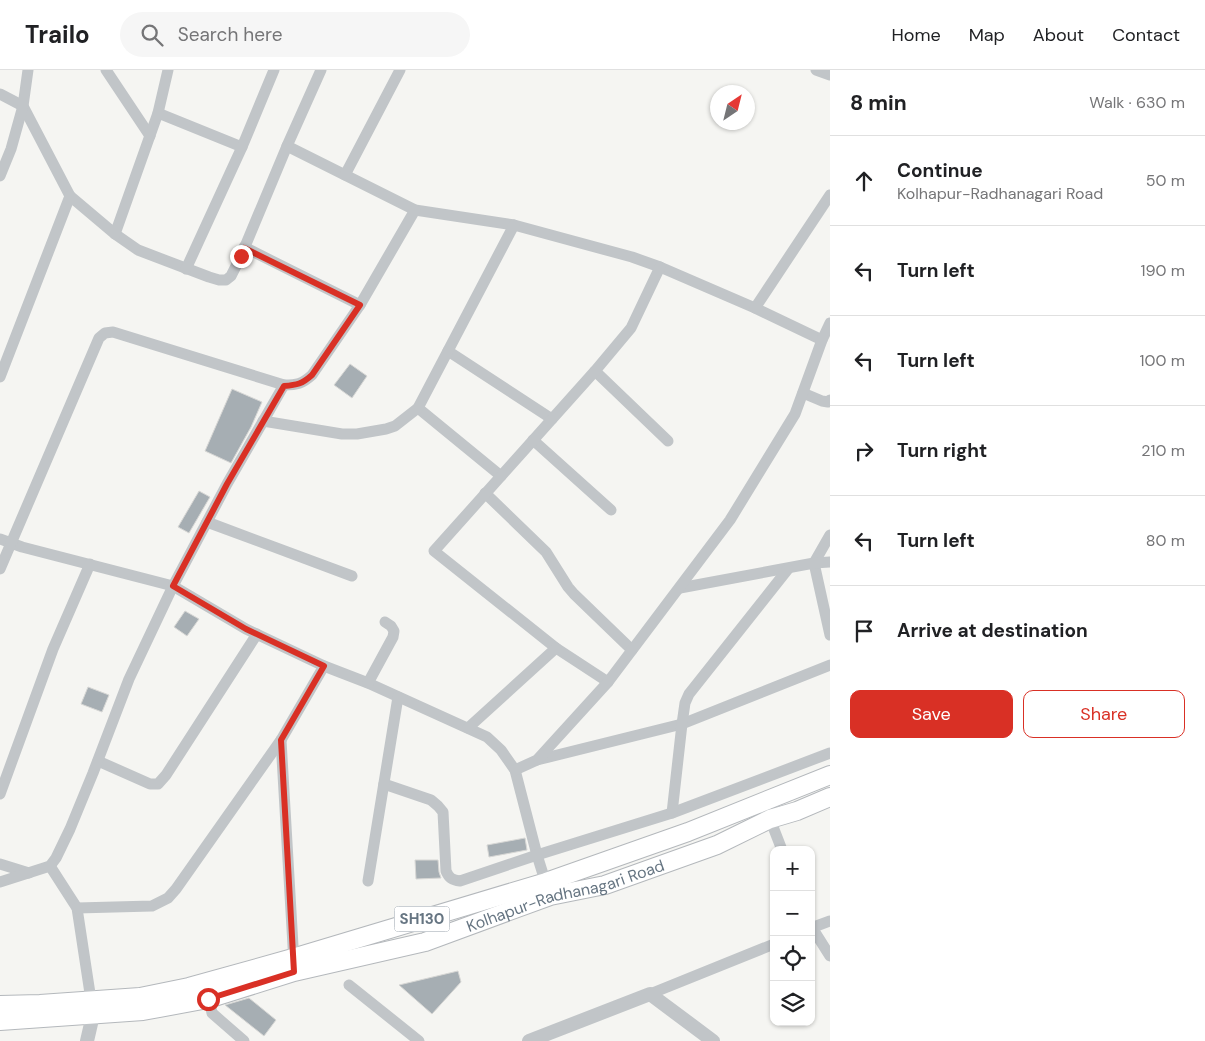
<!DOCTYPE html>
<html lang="en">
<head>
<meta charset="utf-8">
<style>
  :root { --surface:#fff; --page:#f6f6f6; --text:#202124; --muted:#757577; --line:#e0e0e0; --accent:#d93025 }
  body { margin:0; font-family:"DM Sans",sans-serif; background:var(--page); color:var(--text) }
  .controls { position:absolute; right:15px; bottom:15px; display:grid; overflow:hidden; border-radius:10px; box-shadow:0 1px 4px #0004 }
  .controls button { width:45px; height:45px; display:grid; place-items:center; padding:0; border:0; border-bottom:1px solid var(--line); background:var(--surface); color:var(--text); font:25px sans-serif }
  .compass { position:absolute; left:710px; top:15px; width:45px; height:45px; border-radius:50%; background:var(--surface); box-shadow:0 1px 4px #0004; rotate:35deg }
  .stop { position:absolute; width:15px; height:15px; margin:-11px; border:4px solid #d93025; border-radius:50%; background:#fff }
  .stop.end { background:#d93025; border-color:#fff; box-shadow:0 1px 5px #0008 }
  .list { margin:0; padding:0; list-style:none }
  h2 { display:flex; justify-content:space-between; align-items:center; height:65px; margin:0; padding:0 20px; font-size:21px }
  h2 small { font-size:16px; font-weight:400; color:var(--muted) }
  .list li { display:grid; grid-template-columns:32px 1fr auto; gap:15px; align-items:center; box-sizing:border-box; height:90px; padding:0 20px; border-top:1px solid var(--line) }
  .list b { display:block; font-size:19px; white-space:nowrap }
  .list p { margin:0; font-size:16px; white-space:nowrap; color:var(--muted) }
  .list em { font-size:16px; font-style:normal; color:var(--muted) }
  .actions { display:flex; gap:10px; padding:15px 20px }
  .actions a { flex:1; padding:11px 0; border:1px solid var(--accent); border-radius:10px; text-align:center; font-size:18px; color:var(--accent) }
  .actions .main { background:var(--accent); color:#fff }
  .icon { flex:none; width:28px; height:28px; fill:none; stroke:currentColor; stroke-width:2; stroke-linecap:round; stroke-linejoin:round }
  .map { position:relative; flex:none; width:830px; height:971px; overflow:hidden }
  header { display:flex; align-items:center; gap:30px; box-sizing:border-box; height:70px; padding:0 25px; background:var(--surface); border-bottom:1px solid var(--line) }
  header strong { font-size:24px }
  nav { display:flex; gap:28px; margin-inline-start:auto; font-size:18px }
  .search { width:350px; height:45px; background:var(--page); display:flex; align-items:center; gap:12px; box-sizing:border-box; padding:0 18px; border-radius:28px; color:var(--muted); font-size:19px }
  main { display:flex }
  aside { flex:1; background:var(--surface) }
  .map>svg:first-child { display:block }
  .building { fill:#a6aeb3; stroke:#d7d7d5 }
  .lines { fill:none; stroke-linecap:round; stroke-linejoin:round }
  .primary-casing { stroke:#b4b8bc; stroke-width:20 }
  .minor { stroke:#c1c5c8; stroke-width:11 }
  .tertiary { stroke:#c1c5c8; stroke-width:14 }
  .primary { stroke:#fff; stroke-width:18 }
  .route { stroke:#d93025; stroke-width:6 }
  .labels { text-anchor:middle; stroke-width:5; stroke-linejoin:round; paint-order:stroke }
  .shield { fill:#fff; stroke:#949ea8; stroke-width:1 }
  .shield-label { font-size:15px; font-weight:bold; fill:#667582 }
  .street-label { font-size:16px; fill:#667582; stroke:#fff }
</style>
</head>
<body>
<header>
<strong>Trailo</strong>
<div class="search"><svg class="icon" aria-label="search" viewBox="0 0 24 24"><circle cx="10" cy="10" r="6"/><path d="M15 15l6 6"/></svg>Search here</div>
<nav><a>Home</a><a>Map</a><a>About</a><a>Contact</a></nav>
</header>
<main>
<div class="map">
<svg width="830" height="971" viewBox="0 0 830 971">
  <rect width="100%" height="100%" fill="#f5f5f2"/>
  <g class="building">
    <polygon points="350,294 367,306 352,328 334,315"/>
    <polygon points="232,319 262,332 251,357 231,393 205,381"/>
    <polygon points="199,421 210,427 189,463 178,457"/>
    <polygon points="185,541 199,549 187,566 174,557"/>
    <polygon points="88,617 109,625 102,642 81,634"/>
    <polygon points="525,768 527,780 489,787 487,775"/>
    <polygon points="415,790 438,790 439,802 441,808 416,809"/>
    <polygon points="458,901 461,912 432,944 399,915"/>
    <polygon points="249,928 276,950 264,966 225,935"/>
  </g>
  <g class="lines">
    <g class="primary-casing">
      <g id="primary">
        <polyline points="0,935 40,934 140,927 189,917 293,888 546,812 688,762 830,705"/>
        <path id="s1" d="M0,951L143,941L208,929L294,902L425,872L550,826L605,815L717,775L770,749L797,741L830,727"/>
      </g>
    </g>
    <g class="minor">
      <polyline points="106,0 150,66"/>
      <polyline points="816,0 830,5"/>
      <polyline points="0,24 23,36 70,126"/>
      <polyline points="158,43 242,77"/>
      <polyline points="287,76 415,140 514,155 632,187 660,197 755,238"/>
      <polyline points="345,105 400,0"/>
      <polyline points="0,106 11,79 23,36 28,0"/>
      <polyline points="115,164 138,180 209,207 219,210 226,210 231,206 241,186 287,76 321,0"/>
      <polyline points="244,177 360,235"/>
      <polyline points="186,199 242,77 274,0"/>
      <polyline points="822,270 755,238 830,125"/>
      <polyline points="448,281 552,349"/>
      <polyline points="595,301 668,371"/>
      <polyline points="0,307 70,126 115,164 158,43 168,0"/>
      <polyline points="803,323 822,331 828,332 830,330"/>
      <polyline points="418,338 501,406"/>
      <polyline points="263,351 342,364 357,364 386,359 395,356 418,338 514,155"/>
      <polyline points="533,370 611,440"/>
      <polyline points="485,423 546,482 568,517 574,524 632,580"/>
      <polyline points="207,452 352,506"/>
      <polyline points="830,465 814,493 830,565"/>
      <polyline points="0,469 22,477 173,516 246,559 324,596 368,613 487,667 501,680 515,700 537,785 547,817"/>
      <path d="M0,499L99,268L105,263L113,262L284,315C297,315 302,314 312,305L360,235L415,140"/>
      <polyline points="680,518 814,493 830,492"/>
      <polyline points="608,612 556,578 434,481 595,301 631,258 660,197"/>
      <polyline points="368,613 393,567 394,561 391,556 385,552"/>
      <polyline points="468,658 556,578"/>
      <polyline points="281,670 294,893"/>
      <polyline points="537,690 682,654 830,595"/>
      <polyline points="98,691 150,714 158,714 166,705 257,564"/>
      <polyline points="515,700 537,690 608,612 730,450 795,344 822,270 830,253"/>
      <path d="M384,714L431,730L438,736L443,742L446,801C449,808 452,810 460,811L537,785L672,743L830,683"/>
      <polyline points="0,724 53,579 90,494"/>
      <polyline points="761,732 770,749 782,780"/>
      <polyline points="672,743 682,654 685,633 689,624 788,499"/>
      <polyline points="0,794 29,803"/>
      <polyline points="50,796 77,838 91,930"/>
      <polyline points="368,811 398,627"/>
      <polyline points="0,812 50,796 56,788 70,759 93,703 129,609 173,516 227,414 284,315"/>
      <polyline points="77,838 152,836 168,828 176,819 281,670 324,596"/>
      <polyline points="811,856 830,886"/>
      <polyline points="811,858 830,851"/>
      <polyline points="349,915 419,971"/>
      <polyline points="208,924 212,943 244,971"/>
      <polyline points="650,924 774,874"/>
    </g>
    <g class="tertiary">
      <polyline points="87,971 93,945"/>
      <polyline points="529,971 650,924 713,971"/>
    </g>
    <use href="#primary" class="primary"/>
  </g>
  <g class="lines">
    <path class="route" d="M208,929L294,902L281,670L324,596L246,559L173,516L227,414L284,316C297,315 302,314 312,305L360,235L244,178L241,186"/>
  </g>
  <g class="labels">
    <rect class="shield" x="394.5" y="836.5" width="55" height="25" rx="4"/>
    <g class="shield-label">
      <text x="422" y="854">SH130</text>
    </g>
    <g class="street-label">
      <text dy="6" stroke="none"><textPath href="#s1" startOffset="582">Kolhapur-Radhanagari Road</textPath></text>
    </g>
  </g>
</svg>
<div class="controls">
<button>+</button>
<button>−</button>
<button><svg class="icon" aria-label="locate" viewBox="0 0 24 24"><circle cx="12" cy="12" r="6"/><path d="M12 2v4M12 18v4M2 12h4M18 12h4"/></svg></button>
<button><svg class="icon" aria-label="layers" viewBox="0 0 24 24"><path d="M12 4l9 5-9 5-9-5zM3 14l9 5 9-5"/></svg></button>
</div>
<svg class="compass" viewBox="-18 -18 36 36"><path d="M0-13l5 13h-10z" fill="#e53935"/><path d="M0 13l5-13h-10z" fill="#757577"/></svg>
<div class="stop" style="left:208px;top:929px"></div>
<div class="stop end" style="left:241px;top:186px"></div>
</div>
<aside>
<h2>8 min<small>Walk · 630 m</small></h2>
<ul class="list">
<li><svg class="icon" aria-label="ahead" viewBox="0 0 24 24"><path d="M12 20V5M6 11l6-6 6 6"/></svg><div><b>Continue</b><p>Kolhapur-Radhanagari Road</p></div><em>50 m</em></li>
<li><svg class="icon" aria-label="left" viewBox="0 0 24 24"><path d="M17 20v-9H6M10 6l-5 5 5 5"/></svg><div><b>Turn left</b></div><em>190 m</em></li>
<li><svg class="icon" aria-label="left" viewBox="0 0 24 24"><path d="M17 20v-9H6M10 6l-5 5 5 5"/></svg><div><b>Turn left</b></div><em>100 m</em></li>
<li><svg class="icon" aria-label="right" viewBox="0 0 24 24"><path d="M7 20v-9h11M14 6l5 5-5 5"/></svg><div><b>Turn right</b></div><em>210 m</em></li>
<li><svg class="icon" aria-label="left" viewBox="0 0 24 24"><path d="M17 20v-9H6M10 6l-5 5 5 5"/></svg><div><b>Turn left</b></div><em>80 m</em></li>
<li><svg class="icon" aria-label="arrive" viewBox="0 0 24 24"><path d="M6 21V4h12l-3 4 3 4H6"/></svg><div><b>Arrive at destination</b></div></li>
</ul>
<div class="actions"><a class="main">Save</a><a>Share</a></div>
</aside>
</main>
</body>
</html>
